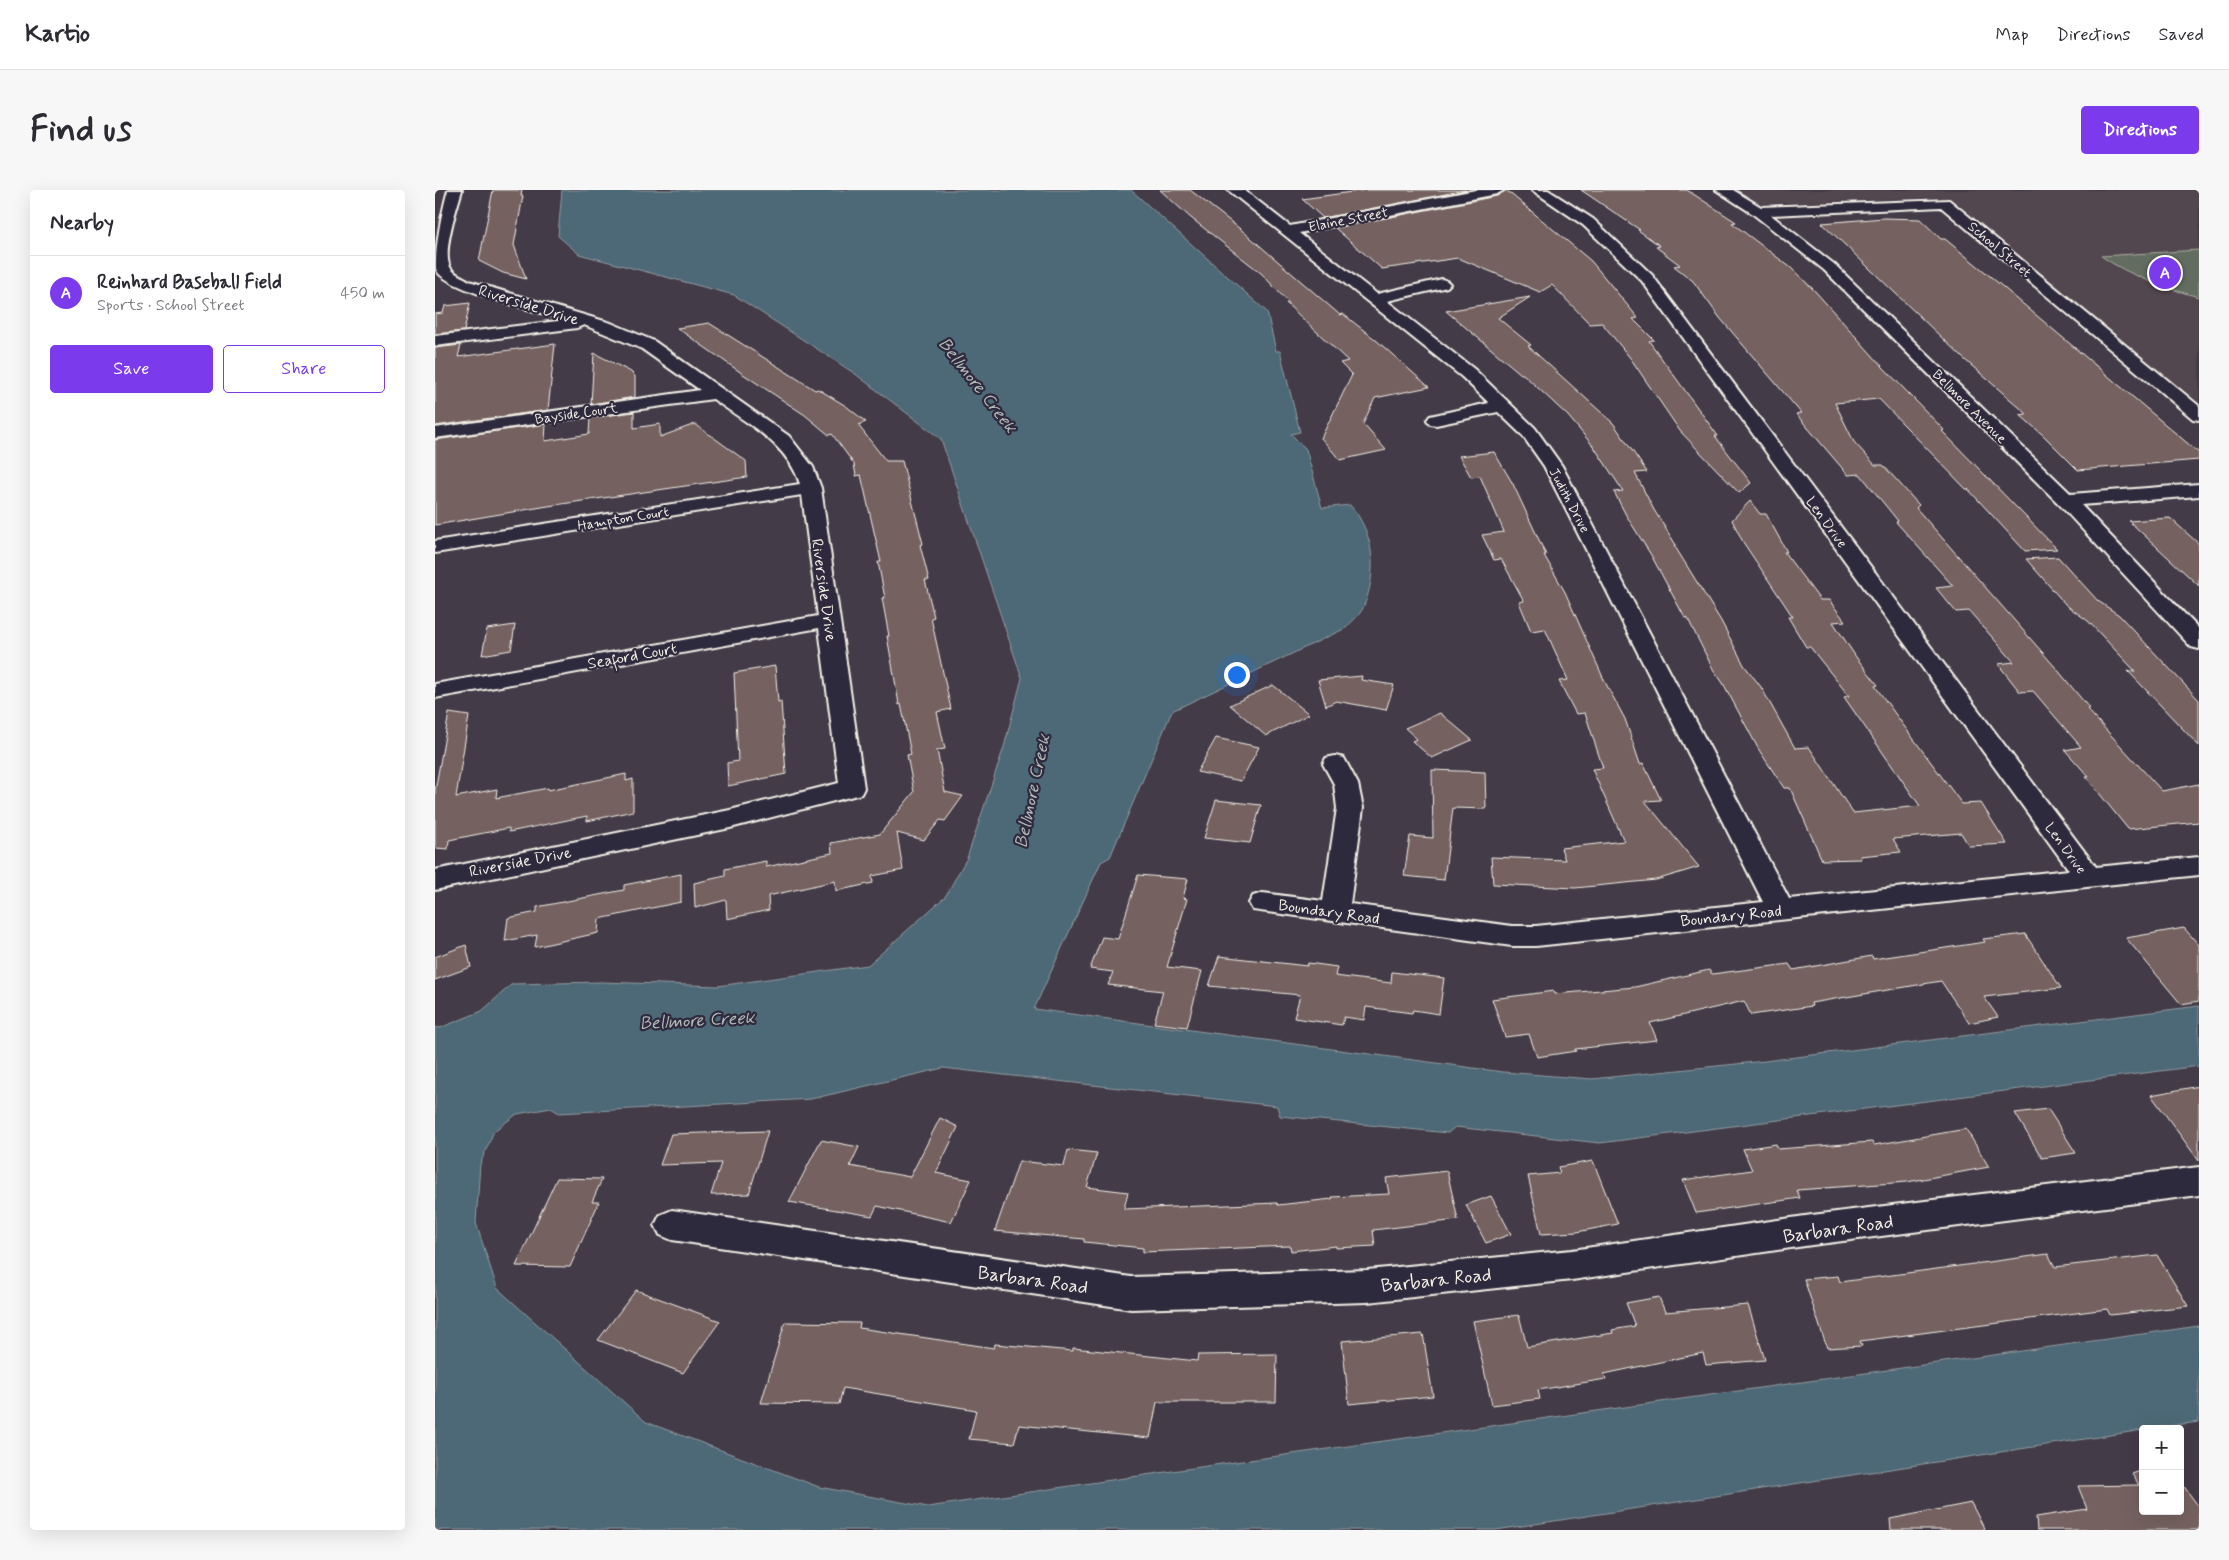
<!DOCTYPE html>
<html lang="en">
<head>
<meta charset="utf-8">
<style>
  :root { --surface:#fff; --page:#f7f7f7; --text:#2b2b33; --muted:#7c7c81; --line:#e1e1e2; --accent:#7c3aed }
  body { margin:0; font-family:Mynerve,sans-serif; background:var(--page); color:var(--text) }
  .controls { position:absolute; right:15px; bottom:15px; display:grid; overflow:hidden; border-radius:5px; box-shadow:0 5px 20px #0002 }
  .controls button { width:45px; height:45px; display:grid; place-items:center; padding:0; border:0; border-bottom:1px solid var(--line); background:var(--surface); color:var(--text); font:25px sans-serif }
  .you { position:absolute; left:801px; top:484px; width:18px; height:18px; margin:-12px; border:4px solid #fff; border-radius:50%; background:#1a73e8; box-shadow:0 0 0 8px #1a73e833 }
  .badge { display:grid; place-items:center; width:32px; height:32px; border-radius:50%; background:var(--accent); color:#fff; font-size:16px; font-weight:700 }
  .pin { position:absolute; translate:-50% -50%; border:2px solid #fff; box-shadow:0 1px 5px #0006 }
  .list { margin:0; padding:0; list-style:none }
  h2 { display:flex; justify-content:space-between; align-items:center; height:65px; margin:0; padding:0 20px; font-size:21px }
  h2 small { font-size:16px; font-weight:400; color:var(--muted) }
  .list li { display:grid; grid-template-columns:32px 1fr auto; gap:15px; align-items:center; box-sizing:border-box; height:75px; padding:0 20px; border-top:1px solid var(--line) }
  .list b { display:block; font-size:19px; white-space:nowrap }
  .list p { margin:0; font-size:16px; white-space:nowrap; color:var(--muted) }
  .list em { font-size:16px; font-style:normal; color:var(--muted) }
  .actions { display:flex; gap:10px; padding:15px 20px }
  .actions a { flex:1; padding:11px 0; border:1px solid var(--accent); border-radius:5px; text-align:center; font-size:18px; color:var(--accent) }
  .actions .main { background:var(--accent); color:#fff }
  .map { position:relative; flex:none; width:1764px; height:1340px; overflow:hidden; border-radius:5px }
  header { display:flex; align-items:center; gap:30px; box-sizing:border-box; height:70px; padding:0 25px; background:var(--surface); border-bottom:1px solid var(--line) }
  header strong { font-size:24px }
  nav { display:flex; gap:28px; margin-inline-start:auto; font-size:18px }
  .intro { display:flex; align-items:center; justify-content:space-between; box-sizing:border-box; height:120px; padding:0 30px }
  h1 { margin:0; font-size:35px }
  .button { padding:12px 22px; border-radius:5px; background:var(--accent); color:#fff; font-size:18px; font-weight:700 }
  main { display:flex; gap:30px; padding:0 30px }
  aside { flex:1; background:var(--surface); border-radius:5px; box-shadow:0 5px 20px #0002 }
  .map>svg:first-child { display:block }
  .built { fill:#524750 }
  .green { fill:#646c60; stroke:#acaea4 }
  .water { fill:#4e6776; stroke:#909ea4 }
  .building { fill:#746261; stroke:#f4f1e8 }
  .lines { fill:none; stroke-linecap:round; stroke-linejoin:round }
  .street-casing { stroke:#f4f1e8; stroke-width:4 }
  .street { fill:#2f2a3d; fill-rule:evenodd }
  .labels { text-anchor:middle; stroke-width:4.5; stroke-linejoin:round; paint-order:stroke }
  .far-street-label { font-size:14px; fill:#f4f1e8; stroke:#2f2a3d }
  .street-label { font-size:16px; fill:#f4f1e8; stroke:#2f2a3d }
  .water-label { font-size:18px; font-style:italic; fill:#b2baba; stroke:#2f2a3d }
  .near-street-label { font-size:19px; fill:#f4f1e8; stroke:#2f2a3d }
</style>
</head>
<body>
<header>
<strong>Kartio</strong>
<nav><a>Map</a><a>Directions</a><a>Saved</a></nav>
</header>
<div class="intro"><h1>Find us</h1><a class="button">Directions</a></div>
<main>
<aside>
<h2>Nearby<small></small></h2>
<ul class="list">
<li><span class="badge">A</span><div><b>Reinhard Baseball Field</b><p>Sports · School Street</p></div><em>450 m</em></li>
</ul>
<div class="actions"><a class="main">Save</a><a>Share</a></div>
</aside>
<div class="map">
<svg width="1764" height="1340" viewBox="0 0 1764 1340">
  <rect width="100%" height="100%" fill="#443b48"/>
  <filter id="ink" filterUnits="userSpaceOnUse"><feTurbulence type="fractalNoise" baseFrequency=".02" numOctaves="2"/><feDisplacementMap in="SourceGraphic" scale="10" xChannelSelector="R" yChannelSelector="G"/><feConvolveMatrix kernelMatrix="1 2 1 2 8 2 1 2 1" color-interpolation-filters="sRGB"/></filter>
  <g filter="url(#ink)">
    <polygon class="built" points="1299,0 1764,0 1764,217 1564,51 1506,7 1321,14"/>
    <path class="green" d="M1764,60V107C1730,98 1695,86 1666,66Z"/>
    <path class="water" d="M127,0H696L832,122L841,161H845L865,242L856,244L871,259L887,318L915,315C940,343 943,384 928,418C925,425 916,432 911,438L737,521L675,667L666,672L599,819L1068,882L1157,889L1330,871L1764,816V876L1165,953L1020,937L1013,943L845,926L842,916L508,878L376,909L124,923L116,918L82,924L59,941L45,974L41,1033L62,1098L211,1232L384,1297L493,1317L751,1279L1764,1136V1232L1708,1239V1240L1061,1340H0V837L5,838L47,821L77,794L166,792L283,796L433,775L510,707L532,668L569,557L587,488L506,249L419,183L299,105L144,64L123,46Z"/>
    <g class="building">
      <polygon points="58,0 87,0 86,6 88,6 79,55 91,89 68,83 44,71"/>
      <polygon points="725,0 755,0 809,42 905,125 908,124 941,150 994,197 940,208 928,234 951,260 905,270 886,248 917,185 905,173 913,171 851,113 854,113 826,83 756,28"/>
      <polygon points="931,0 1031,0 888,28 867,9"/>
      <polygon points="1071,0 1156,71 1203,128 1198,129 1219,150 1214,151 1283,246 1280,246 1316,293 1304,303 1245,241 1196,169 1167,133 1155,134 1117,95 1105,102 1023,68 947,79 900,38 1062,6"/>
      <polygon points="1146,0 1252,0 1301,32 1297,33 1355,77 1379,100 1447,176 1509,240 1507,241 1622,359 1590,361 1533,299 1531,299 1444,209 1400,213 1419,252 1440,275 1448,275 1484,315 1481,318 1621,478 1654,518 1652,519 1727,601 1764,594 1764,632 1693,639 1651,587 1654,587 1630,560 1646,557 1598,501 1585,502 1563,474 1579,472 1534,421 1521,422 1501,398 1518,396 1461,332 1463,331 1425,284 1413,285 1361,224 1366,223 1285,128 1258,91 1239,76 1245,75 1221,57 1225,56 1203,40 1205,40"/>
      <polygon points="1449,28 1485,29 1506,49 1510,49 1549,81 1764,263 1764,270 1643,280 1608,245 1585,225 1592,224 1529,169 1387,33"/>
      <polygon points="1095,107 1063,128 1096,155 1093,156 1178,233 1212,282 1200,283 1219,320 1241,355 1239,355 1286,431 1309,475 1326,497 1360,558 1374,557 1418,623 1485,616 1409,507 1414,506 1375,457 1371,457 1353,427 1358,427 1308,352 1297,330 1315,311 1325,324 1331,324 1352,362 1349,362 1385,410 1394,410 1410,431 1398,432 1421,467 1443,495 1440,496 1469,536 1527,614 1546,613 1572,654 1534,656 1526,643 1458,649 1466,662 1425,666 1426,669 1387,670 1355,598 1349,598 1324,560 1288,493 1278,479 1252,427 1250,428 1216,365 1191,325 1179,302 1188,301 1159,257 1133,226 1088,184 1086,184 1011,121"/>
      <polygon points="35,113 29,141 0,144 0,124 8,123 10,116"/>
      <polygon points="274,133 380,200 383,199 411,216 431,232 423,235 451,271 467,271 488,354 485,355 494,390 490,390 499,427 496,428 516,519 502,522 510,559 502,560 510,602 528,606 510,631 505,630 489,650 462,643 468,680 437,686 438,693 401,701 400,691 333,706 334,720 292,729 291,710 260,718 259,693 290,686 290,679 331,671 331,677 397,663 396,653 445,644 479,602 472,565 476,564 466,514 464,515 462,502 452,446 454,446 447,408 450,408 443,372 446,372 426,285 421,286 419,274 397,244 394,245 370,225 308,184 242,138"/>
      <polygon points="120,154 113,220 0,236 0,158 26,155 23,167"/>
      <polygon points="159,163 196,182 200,186 200,207 156,214"/>
      <polygon points="199,222 199,238 225,234 225,247 260,234 311,271 312,287 113,316 0,335 0,250 111,234 110,251 154,244 155,228"/>
      <polygon points="1059,262 1078,294 1111,365 1109,365 1130,402 1170,492 1190,529 1205,574 1208,573 1226,610 1210,611 1264,677 1221,690 1140,698 1058,694 1056,667 1130,670 1126,658 1189,651 1157,579 1168,578 1150,523 1141,524 1124,491 1133,490 1110,439 1096,441 1084,412 1089,411 1066,369 1059,370 1047,345 1069,342 1045,286 1036,287 1024,266"/>
      <polygon points="1735,328 1764,354 1764,396 1694,331"/>
      <polygon points="1623,367 1663,411 1684,425 1764,510 1764,556 1693,481 1700,481 1653,431 1631,415 1591,369"/>
      <polygon points="80,435 76,460 47,465 52,439"/>
      <polygon points="340,476 343,512 346,511 351,584 293,596 292,573 303,571 299,483"/>
      <polygon points="927,486 926,490 959,495 951,520 901,511 891,516 883,490"/>
      <polygon points="838,495 874,524 831,546 795,515"/>
      <polygon points="14,523 34,526 21,607 62,599 61,608 113,598 113,600 191,584 191,591 198,589 198,621 152,631 152,626 74,642 74,638 14,650 13,659 0,658 0,601"/>
      <polygon points="1005,523 1037,550 997,568 977,551 982,549 970,538"/>
      <polygon points="781,548 824,557 806,591 762,582"/>
      <polygon points="997,580 1050,582 1051,619 1018,618 1009,690 969,686 975,646 998,648"/>
      <polygon points="781,610 826,615 815,653 769,648"/>
      <polygon points="246,684 246,712 164,729 163,743 100,757 102,745 70,751 73,728 102,722 102,717 189,700 189,695"/>
      <polygon points="703,685 753,689 748,708 752,709 732,777 767,781 752,837 719,833 728,801 673,795 678,782 655,779 667,747 683,749"/>
      <polygon points="1749,738 1764,755 1764,811 1746,814 1691,748"/>
      <polygon points="1590,744 1626,798 1549,807 1563,827 1534,833 1506,791 1376,813 1377,816 1316,825 1309,811 1215,833 1222,850 1140,859 1141,861 1102,867 1094,844 1070,847 1057,809 1119,801 1120,804 1200,797 1274,780 1277,784 1354,774 1358,780 1437,766 1438,769 1550,752 1548,749"/>
      <polygon points="31,755 36,777 0,790 0,767"/>
      <polygon points="784,766 872,776 873,773 902,777 900,786 956,793 957,782 1009,788 1004,824 978,820 977,823 931,817 929,830 909,827 907,835 859,828 865,805 774,796"/>
      <polygon points="1764,896 1764,971 1716,905"/>
      <polygon points="1613,919 1641,963 1607,968 1580,923"/>
      <polygon points="505,928 523,937 501,983 536,990 516,1032 442,1016 437,1026 354,1012 386,950 424,957 415,976 475,987"/>
      <polygon points="1531,939 1554,977 1472,992 1362,1000 1365,1008 1261,1023 1248,990 1317,980 1308,959 1341,954 1343,959 1437,952 1439,955"/>
      <polygon points="333,941 314,1004 276,1005 286,973 225,975 236,944"/>
      <polygon points="633,960 662,963 652,997 693,1002 689,1019 842,1013 843,1015 897,1009 897,1007 954,1004 951,988 1012,981 1023,1030 938,1040 940,1056 901,1058 901,1056 856,1061 855,1056 708,1062 708,1058 649,1052 649,1049 560,1041 584,971 629,976"/>
      <polygon points="1158,971 1183,1034 1142,1042 1106,1044 1093,986 1125,983 1123,977"/>
      <polygon points="122,988 167,989 157,1012 164,1012 135,1077 81,1076"/>
      <polygon points="1056,1006 1076,1044 1051,1053 1031,1015"/>
      <polygon points="1613,1064 1620,1077 1722,1065 1753,1116 1675,1125 1672,1119 1425,1151 1427,1156 1392,1158 1369,1089 1403,1086 1405,1092"/>
      <polygon points="201,1100 285,1131 248,1183 163,1150"/>
      <polygon points="1224,1107 1230,1122 1313,1115 1330,1170 1271,1175 1268,1163 1169,1184 1171,1189 1103,1200 1105,1209 1057,1215 1038,1131 1084,1125 1092,1157 1178,1143 1177,1140 1200,1136 1191,1113"/>
      <polygon points="350,1132 425,1133 424,1138 559,1158 560,1154 638,1161 638,1158 762,1171 763,1165 842,1164 841,1212 722,1212 715,1248 584,1235 579,1253 534,1249 541,1220 408,1198 404,1214 326,1213"/>
      <polygon points="988,1144 998,1206 914,1214 907,1151"/>
      <polygon points="1708,1280 1708,1321 1745,1321 1745,1291 1764,1317 1764,1340 1602,1340 1601,1327 1652,1319 1643,1296 1704,1295 1697,1284"/>
      <polygon points="1536,1313 1550,1340 1456,1340 1455,1329"/>
    </g>
    <g class="lines">
      <g class="street-casing">
        <g id="street">
          <path d="M13,0H27C22,18 7,61 15,77C18,84 29,87 34,91L176,133L219,151L354,246L378,277L386,298L429,598L426,604L295,638L0,700V680L295,620L404,593L384,438L0,508V494L383,426L367,305L0,363V351L365,294C352,253 311,233 278,209L0,248V238L265,200L207,159L149,135L142,138L0,156V146L131,130C108,123 7,99 1,79C0,57 7,21 13,0Z"/>
          <polygon points="793,0 809,0 855,36 1041,0 1069,0 1062,4 864,43 942,104 1007,89 1012,91 1015,94 1012,97 952,111 1039,179 1100,238 1127,276 1354,709 1634,680 1207,91 1148,35 1097,0 1113,0 1158,29 1217,85 1661,677 1764,667 1764,685 1101,756 1077,756 818,720 814,713 818,706 828,703 888,711 902,618 899,594 888,574 891,568 900,566 909,568 923,594 928,618 915,714 1077,736 1101,736 1328,712 1109,276 1088,246 1063,222 1001,235 995,234 992,230 995,226 1054,213 1027,187"/>
          <polygon points="1281,0 1298,0 1326,17 1514,10 1764,216 1764,230 1758,229 1506,17 1336,25 1399,74 1636,304 1764,294 1764,306 1646,315 1764,439 1764,459 1756,457 1624,314 1389,80 1318,24"/>
          <polygon points="1764,977 1764,1005 1377,1055 1137,1090 932,1112 696,1119 237,1050 225,1045 220,1035 225,1025 237,1020 696,1087 932,1080 1137,1060 1377,1025"/>
        </g>
      </g>
      <use href="#street" class="street"/>
    </g>
  </g>
  <g class="labels">
    <g class="far-street-label">
      <text transform="translate(913 29) rotate(-11)" y="5">Elaine Street</text>
      <text transform="translate(1565 59) rotate(40)" y="5">School Street</text>
      <text transform="translate(1535 216) rotate(45)" y="5">Bellmore Avenue</text>
      <text transform="translate(141 223) rotate(-8)" y="5">Bayside Court</text>
      <text transform="translate(1135 310) rotate(62)" y="5">Judith Drive</text>
      <text transform="translate(188 328) rotate(-9)" y="5">Hampton Court</text>
      <text transform="translate(1392 332) rotate(54)" y="5">Len Drive</text>
      <text transform="translate(1631 658) rotate(54)" y="5">Len Drive</text>
    </g>
    <g class="street-label">
      <text transform="translate(94 114) rotate(17)" y="6">Riverside Drive</text>
      <text transform="translate(390 400) rotate(82)" y="6">Riverside Drive</text>
      <text transform="translate(197 465) rotate(-10)" y="6">Seaford Court</text>
      <text transform="translate(85 671) rotate(-11)" y="6">Riverside Drive</text>
      <text transform="translate(894 721) rotate(8)" y="6">Boundary Road</text>
      <text transform="translate(1296 725) rotate(-6)" y="6">Boundary Road</text>
    </g>
    <g class="water-label">
      <text transform="translate(543 195) rotate(52)" y="6">Bellmore Creek</text>
      <text transform="translate(597 601) rotate(-78)" y="6">Bellmore Creek</text>
      <text transform="translate(262 830) rotate(-3)" y="6">Bellmore Creek</text>
    </g>
    <g class="near-street-label">
      <text transform="translate(1403 1038) rotate(-8)" y="7">Barbara Road</text>
      <text transform="translate(598 1089) rotate(8)" y="7">Barbara Road</text>
      <text transform="translate(1001 1089) rotate(-6)" y="7">Barbara Road</text>
    </g>
  </g>
</svg>
<div class="controls">
<button>+</button>
<button>−</button>
</div>
<div class="you"></div>
<div class="pin badge" style="left:1730px;top:83px">A</div>
</div>
</main>
</body>
</html>
